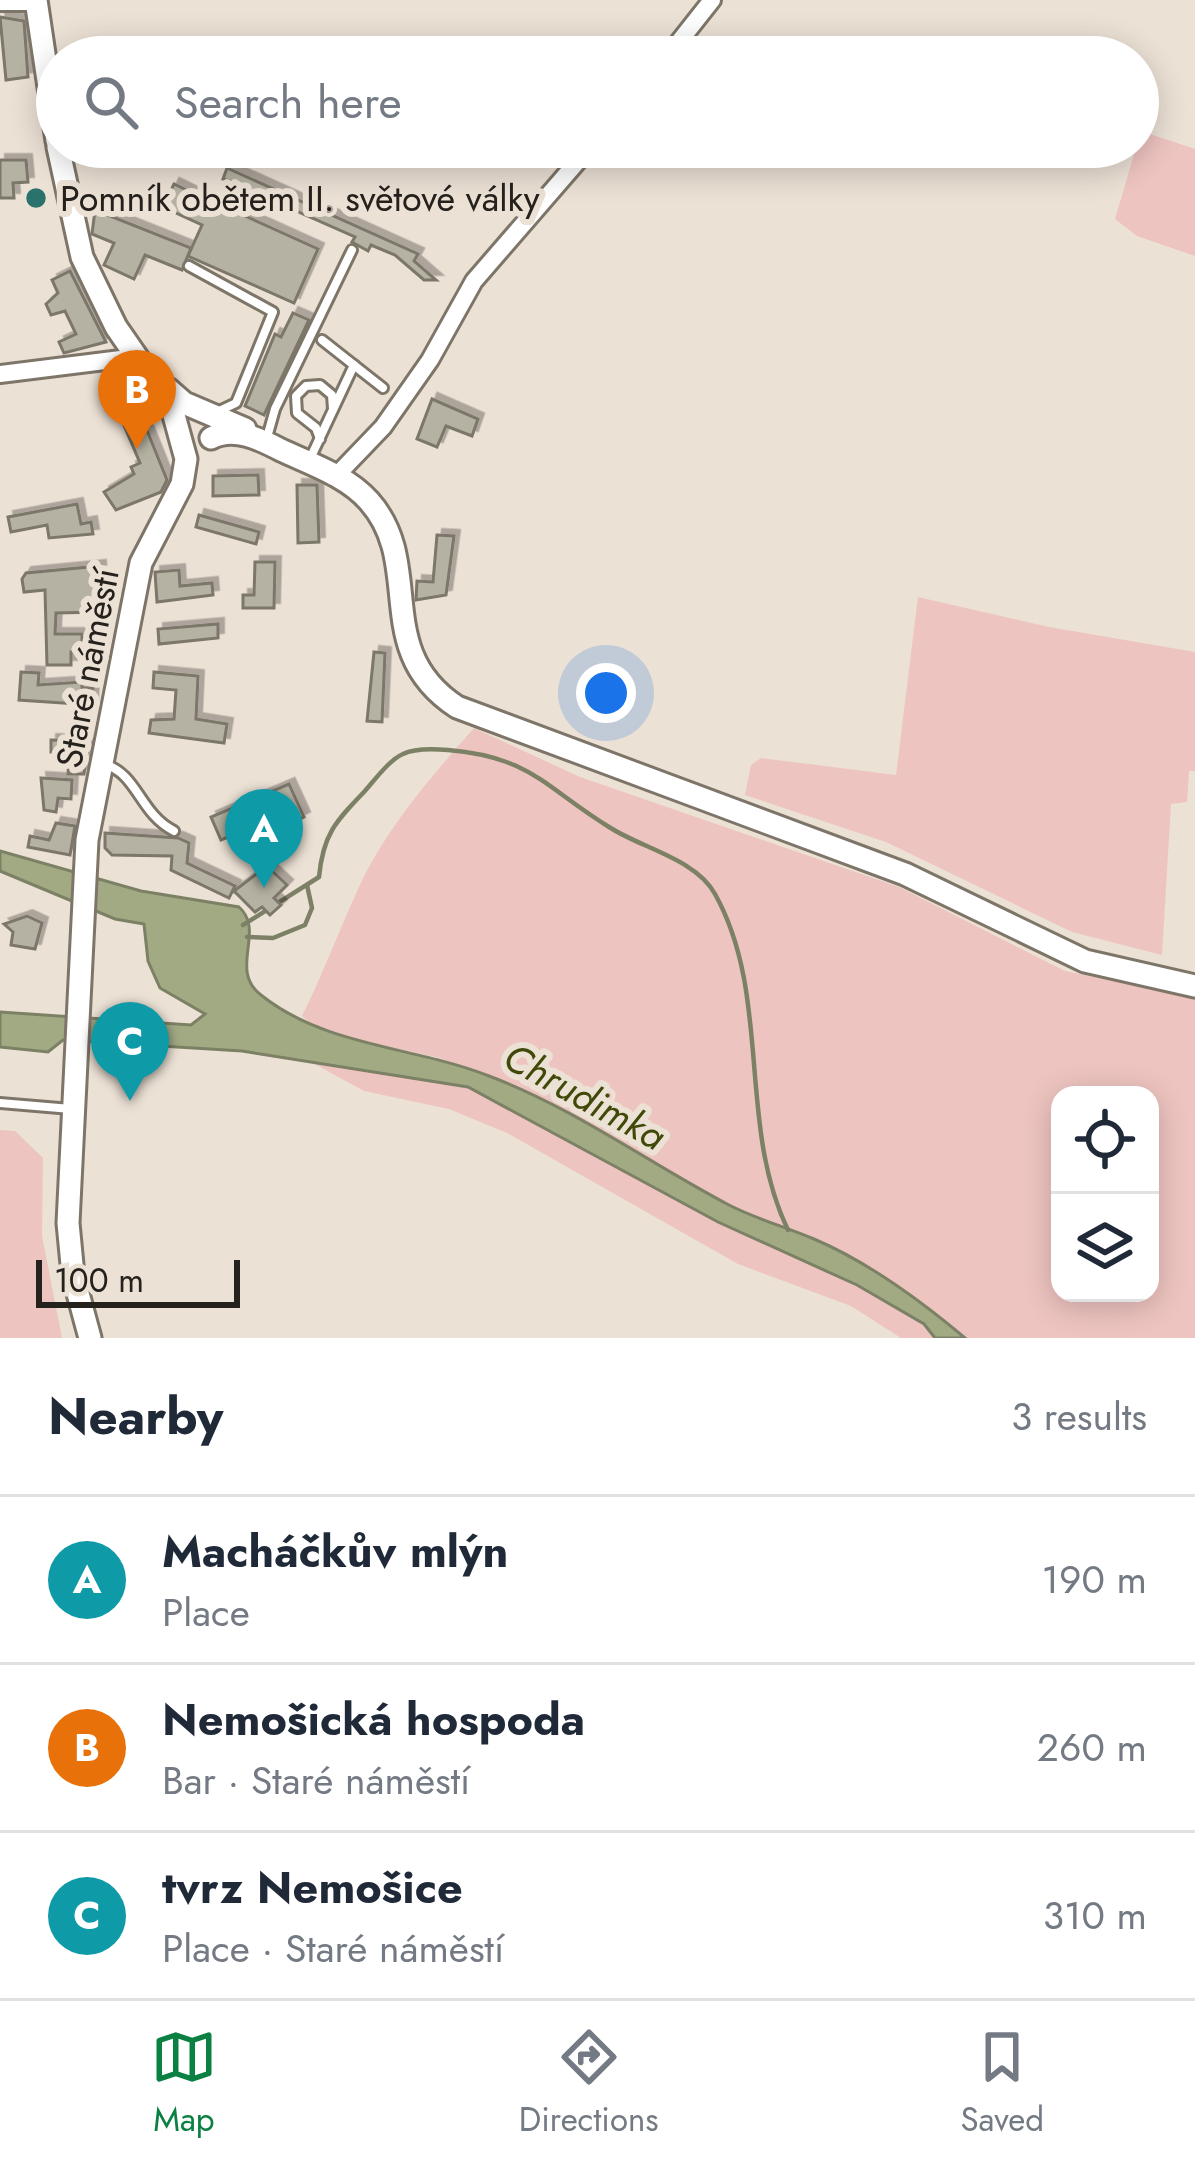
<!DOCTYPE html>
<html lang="en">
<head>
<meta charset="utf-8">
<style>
  :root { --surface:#fff; --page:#f6f6f7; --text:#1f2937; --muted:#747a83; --line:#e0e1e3; --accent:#0b8043 }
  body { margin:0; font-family:Jost,sans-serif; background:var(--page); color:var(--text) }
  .controls { position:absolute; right:36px; bottom:36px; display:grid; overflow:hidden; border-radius:24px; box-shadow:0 6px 30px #0003 }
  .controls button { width:108px; height:108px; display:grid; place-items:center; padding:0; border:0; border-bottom:3px solid var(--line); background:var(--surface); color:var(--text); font:60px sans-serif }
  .scale { position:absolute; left:36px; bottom:30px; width:204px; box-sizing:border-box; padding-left:12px; border:6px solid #25211d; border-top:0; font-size:33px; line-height:42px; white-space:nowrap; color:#25211d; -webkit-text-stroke:9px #ece1d5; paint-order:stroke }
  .you { position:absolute; left:606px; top:693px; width:42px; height:42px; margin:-30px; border:9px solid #fff; border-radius:50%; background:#1a73e8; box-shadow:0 0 0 18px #1a73e833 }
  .badge { display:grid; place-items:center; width:78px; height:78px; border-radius:50%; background:var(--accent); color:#fff; font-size:39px; font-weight:700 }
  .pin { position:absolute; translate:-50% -99px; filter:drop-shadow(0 3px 6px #0008) }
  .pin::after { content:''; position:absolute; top:63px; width:42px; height:36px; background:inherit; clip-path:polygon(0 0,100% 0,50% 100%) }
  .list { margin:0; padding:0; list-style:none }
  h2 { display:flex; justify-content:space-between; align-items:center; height:156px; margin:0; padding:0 48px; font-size:51px }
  h2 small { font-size:39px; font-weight:400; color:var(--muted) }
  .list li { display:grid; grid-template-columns:78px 1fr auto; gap:36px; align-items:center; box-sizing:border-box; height:168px; padding:0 48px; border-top:3px solid var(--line) }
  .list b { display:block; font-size:45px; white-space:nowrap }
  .list p { margin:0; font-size:39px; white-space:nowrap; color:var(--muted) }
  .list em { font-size:39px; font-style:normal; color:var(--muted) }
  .icon { flex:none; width:66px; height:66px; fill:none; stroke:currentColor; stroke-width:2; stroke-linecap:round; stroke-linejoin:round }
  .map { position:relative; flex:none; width:1195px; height:1338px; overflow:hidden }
  .search { position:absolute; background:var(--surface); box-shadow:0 6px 30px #0003; left:36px; right:36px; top:36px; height:132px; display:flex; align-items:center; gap:30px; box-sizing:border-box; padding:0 42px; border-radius:66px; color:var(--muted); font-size:45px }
  .sheet { height:660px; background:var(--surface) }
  nav { display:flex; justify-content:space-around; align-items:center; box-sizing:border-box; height:168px; border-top:3px solid var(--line); background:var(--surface); font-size:33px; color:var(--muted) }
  nav a { display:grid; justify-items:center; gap:6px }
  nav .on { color:var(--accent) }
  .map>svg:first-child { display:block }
  .green { fill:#eec4c0; fill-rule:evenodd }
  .water { fill:#a2aa84; stroke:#7c8165; stroke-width:3 }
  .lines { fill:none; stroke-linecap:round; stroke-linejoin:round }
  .stream { stroke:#7c8165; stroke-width:4.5 }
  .building { fill:#b6b2a3; stroke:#7b776a; stroke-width:3; filter:url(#shadow) }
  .service-casing { stroke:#7e7569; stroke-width:14 }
  .minor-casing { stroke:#7e7569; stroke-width:22 }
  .tertiary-casing { stroke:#7e7569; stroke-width:27 }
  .service { stroke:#fff; stroke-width:8 }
  .minor { stroke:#fff; stroke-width:16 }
  .tertiary { stroke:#fff; stroke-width:21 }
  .poi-dot { fill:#2a736d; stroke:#ece1d5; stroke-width:4.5 }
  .labels { text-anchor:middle; stroke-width:12; stroke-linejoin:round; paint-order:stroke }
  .poi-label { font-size:36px; fill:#25211d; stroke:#ece1d5; text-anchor:start }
  .street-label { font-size:36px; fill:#25211d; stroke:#ece1d5 }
  .water-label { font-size:39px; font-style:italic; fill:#414908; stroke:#ece1d5 }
</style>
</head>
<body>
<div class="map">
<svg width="1195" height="1338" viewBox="0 0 1195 1338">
  <defs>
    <filter id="shadow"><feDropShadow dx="5.5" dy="-5.5" stdDeviation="0" flood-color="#0004"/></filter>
  </defs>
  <rect width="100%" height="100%" fill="#ece1d5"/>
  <g class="green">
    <polygon points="1141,131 1195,149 1195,256 1137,236 1115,219"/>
    <polygon points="918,597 1049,627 1195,652 1195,771 1189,771 1187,802 1171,804 1162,955 1072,932 886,842 745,795 751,765 761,758 896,775"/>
    <path d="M474,728L580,777L899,887L1065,971L1195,998V1338H965L921,1301L817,1240L732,1207L566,1112L440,1058L321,1032L302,1016C323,974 339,930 359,887C386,828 432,776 474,728ZM1060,1095H1150V1293H1060Z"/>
    <polygon points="313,1063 468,1087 718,1222 857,1285 924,1324 935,1338 901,1338 851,1306 738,1264 507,1133 449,1109 364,1091"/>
    <polygon points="0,1130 15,1131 43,1158 42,1236 62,1338 0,1338"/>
  </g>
  <path class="water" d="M0,851L141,891L239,907C266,931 228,970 261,995C326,1047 413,1046 489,1076C574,1108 649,1163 729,1205C756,1219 786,1227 814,1239C868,1262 920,1300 965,1338H935L924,1324L857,1285L718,1222L468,1087L242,1051L63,1040L48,1052L0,1047V1012L191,1025L205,1014L160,988L148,961L144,924L115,919L0,871Z"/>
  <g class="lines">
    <g class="stream">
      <path d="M243,925L319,877C323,835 335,822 364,792C374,781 389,760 403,754C415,748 436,749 448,750C531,757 544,787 609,827C641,848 696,859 715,894C772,996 737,1125 788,1230"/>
      <polyline points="247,937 273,938 305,925 312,908 307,885"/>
    </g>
  </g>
  <g class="building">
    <polygon points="0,17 24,21 28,77 6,80"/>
    <polygon points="0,160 26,160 28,182 13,183 14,198 0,198"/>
    <polygon points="227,168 418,254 414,261 436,280 424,280 395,255 371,245 368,251 352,242 355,237 253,192 243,215 318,249 294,303 188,256 202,225 163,207 174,184 222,207 233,182 223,179"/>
    <polygon points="95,210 191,248 182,270 145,255 134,279 104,265 114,243 92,234"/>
    <polygon points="70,271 106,342 64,353 59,342 76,334 65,311 51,315 46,304 58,293 52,280"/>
    <polygon points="293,313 309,320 264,415 245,406 275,334 281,337"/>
    <polygon points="432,399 478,419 472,436 446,426 437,447 417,439"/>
    <polygon points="136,403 167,480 161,492 116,510 104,492 134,474 131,467 140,463 117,409"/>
    <polygon points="258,475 259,495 213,496 213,476"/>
    <polygon points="297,485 317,485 319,542 298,543"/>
    <polygon points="77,504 81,524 91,522 93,534 49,538 47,525 11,532 8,517"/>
    <polygon points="199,515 259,532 256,544 196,527"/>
    <polygon points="437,535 454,536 446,595 416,600 417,581 433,582"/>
    <polygon points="255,562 275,562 274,608 243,608 243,595 254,595"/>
    <polygon points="100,566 102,612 56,613 55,634 82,634 82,652 71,652 71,665 47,665 45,590 24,592 22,579 26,573"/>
    <polygon points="179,570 180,586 212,583 213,595 157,602 155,572"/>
    <polygon points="218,624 218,638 159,644 158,629"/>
    <polygon points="374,652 385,653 382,722 367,721"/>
    <polygon points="21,672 39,673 38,685 82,682 82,688 93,688 92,705 19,700"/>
    <polygon points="154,672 198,676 196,719 227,724 224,743 149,733 151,720 174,719 176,690 153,688"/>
    <polygon points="51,740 89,741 84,774 68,774 69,753 51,752"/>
    <polygon points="41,778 72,780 71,799 58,798 56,812 44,810"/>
    <polygon points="289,784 304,817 282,827 277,816 221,840 211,817"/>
    <polygon points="56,823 75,826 70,855 28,847 30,836 49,840"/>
    <polygon points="105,833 178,838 189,843 187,863 235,886 229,898 171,870 172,856 112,855 105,848"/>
    <polygon points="267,866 287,885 274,898 281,905 270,915 262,907 255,912 234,891"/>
    <polygon points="27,916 42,923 35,949 11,945 13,932 4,924"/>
  </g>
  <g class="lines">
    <g class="service-casing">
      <g id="service">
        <polyline points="189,266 273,312 236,403 219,411"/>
        <polyline points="322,340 383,388"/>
        <polyline points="320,439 316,428 297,413 296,396 306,386 320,385 332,395 333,409"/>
        <polyline points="266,441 275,409 352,250"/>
        <polyline points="309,461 354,365"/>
        <path d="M104,764C138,774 139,813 174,831"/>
        <polyline points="0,1103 71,1109"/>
      </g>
    </g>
    <g class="minor-casing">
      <g id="minor">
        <polyline points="0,2 37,2"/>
        <polyline points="667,57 712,0"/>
        <polyline points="0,374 137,357"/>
        <polyline points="336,476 383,427 430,360 474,281 590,147"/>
      </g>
    </g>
    <g class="tertiary-casing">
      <g id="tertiary">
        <polyline points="36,0 57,141"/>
        <polyline points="58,147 82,257 116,327 172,408 186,459 182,484 141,563 87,840 68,1223 73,1275 90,1338"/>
        <polyline points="168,389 184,403 245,429"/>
        <path d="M211,438C234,426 260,439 281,450C311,464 347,476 369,501C426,565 370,650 457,707L905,874L1085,961L1195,986"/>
      </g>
    </g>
    <use href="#service" class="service"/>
    <use href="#minor" class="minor"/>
    <use href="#tertiary" class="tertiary"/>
  </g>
  <circle class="poi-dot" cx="36" cy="198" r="12"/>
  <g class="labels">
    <g class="poi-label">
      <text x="60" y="211">Pomník obětem II. světové války</text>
    </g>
    <g class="street-label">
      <text transform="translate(87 668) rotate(-79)" y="13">Staré náměstí</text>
    </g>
    <g class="water-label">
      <text transform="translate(585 1096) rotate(29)" y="14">Chrudimka</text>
    </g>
  </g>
</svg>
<div class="controls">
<button><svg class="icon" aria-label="locate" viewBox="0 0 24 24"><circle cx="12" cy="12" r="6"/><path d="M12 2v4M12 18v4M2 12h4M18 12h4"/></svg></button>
<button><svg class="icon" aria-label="layers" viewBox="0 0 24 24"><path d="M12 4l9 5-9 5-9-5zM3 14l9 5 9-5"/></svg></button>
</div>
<div class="scale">100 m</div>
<div class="you"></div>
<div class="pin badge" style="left:264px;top:888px;background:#0f9aa8">A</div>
<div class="pin badge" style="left:137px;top:449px;background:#e8710a">B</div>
<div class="pin badge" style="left:130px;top:1101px;background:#0f9aa8">C</div>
<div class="search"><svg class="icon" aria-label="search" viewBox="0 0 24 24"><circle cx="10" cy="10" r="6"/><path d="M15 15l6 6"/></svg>Search here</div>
</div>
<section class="sheet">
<h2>Nearby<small>3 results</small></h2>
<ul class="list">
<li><span class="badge" style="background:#0f9aa8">A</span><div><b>Macháčkův mlýn</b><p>Place</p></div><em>190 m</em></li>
<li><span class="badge" style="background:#e8710a">B</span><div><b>Nemošická hospoda</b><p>Bar · Staré náměstí</p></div><em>260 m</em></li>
<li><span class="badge" style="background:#0f9aa8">C</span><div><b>tvrz Nemošice</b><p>Place · Staré náměstí</p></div><em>310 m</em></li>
</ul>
</section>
<nav>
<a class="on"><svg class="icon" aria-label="map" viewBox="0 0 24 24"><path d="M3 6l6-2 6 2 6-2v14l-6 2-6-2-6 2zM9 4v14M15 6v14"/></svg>Map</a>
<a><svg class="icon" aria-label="directions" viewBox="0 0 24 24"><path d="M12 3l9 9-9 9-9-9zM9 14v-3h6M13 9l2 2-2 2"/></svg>Directions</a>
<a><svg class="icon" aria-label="saved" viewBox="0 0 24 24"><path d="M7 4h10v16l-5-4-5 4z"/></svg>Saved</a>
</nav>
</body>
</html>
